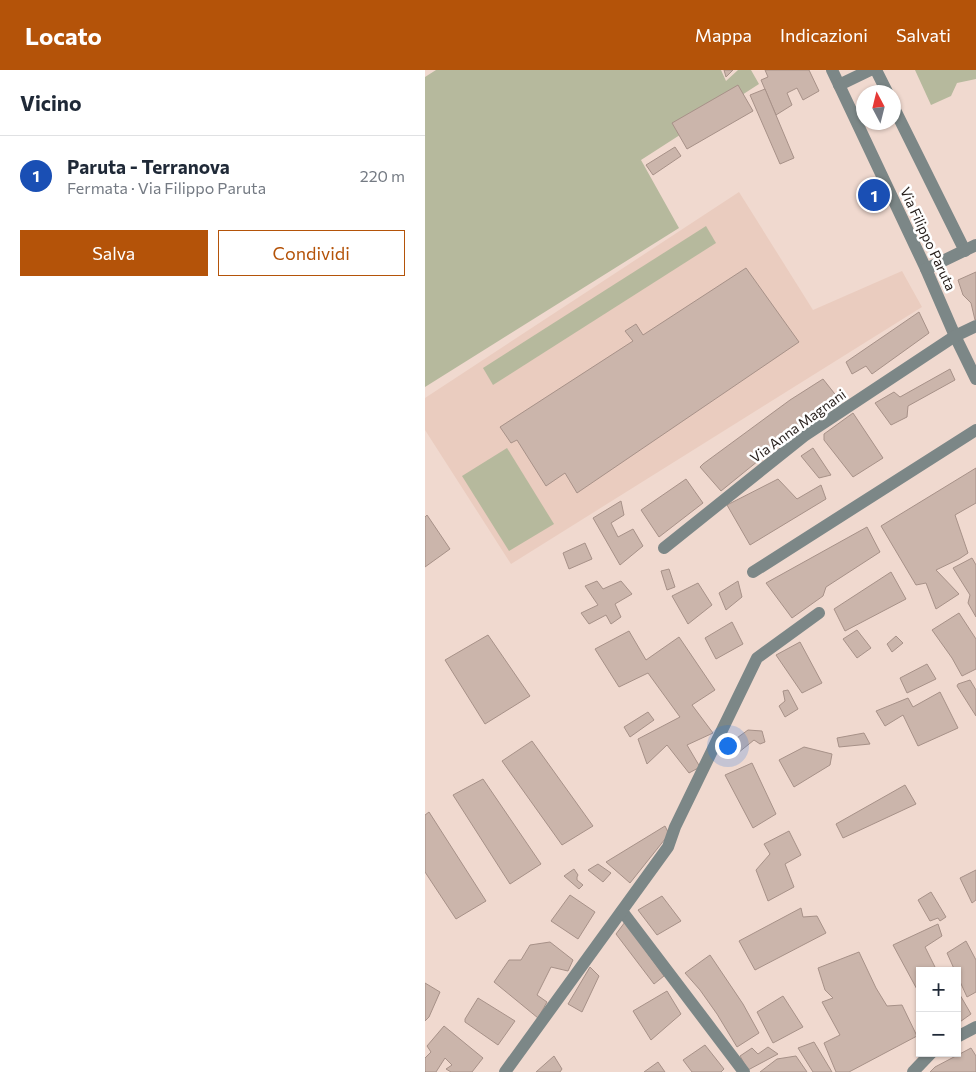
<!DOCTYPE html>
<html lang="it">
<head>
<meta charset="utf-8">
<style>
  :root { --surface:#fff; --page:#f2f2f3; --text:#1f2937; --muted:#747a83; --line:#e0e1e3; --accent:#b45309 }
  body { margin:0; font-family:Commissioner,sans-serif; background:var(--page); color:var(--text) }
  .controls { position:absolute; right:15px; bottom:15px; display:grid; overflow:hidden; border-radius:0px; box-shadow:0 1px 4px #0004 }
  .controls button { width:45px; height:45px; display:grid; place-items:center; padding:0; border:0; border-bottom:1px solid var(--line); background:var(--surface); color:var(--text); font:25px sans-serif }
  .compass { position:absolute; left:431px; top:15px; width:45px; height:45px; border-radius:50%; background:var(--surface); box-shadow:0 1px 4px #0004; rotate:353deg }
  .you { position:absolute; left:302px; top:675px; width:18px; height:18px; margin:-12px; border:4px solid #fff; border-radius:50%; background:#1a73e8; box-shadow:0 0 0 8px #1a73e833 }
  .badge { display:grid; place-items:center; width:32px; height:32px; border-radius:50%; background:var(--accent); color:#fff; font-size:16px; font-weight:700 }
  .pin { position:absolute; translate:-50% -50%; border:2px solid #fff; box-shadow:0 1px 5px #0006 }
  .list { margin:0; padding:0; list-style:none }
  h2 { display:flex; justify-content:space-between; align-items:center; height:65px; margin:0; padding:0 20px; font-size:21px }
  h2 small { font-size:16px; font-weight:400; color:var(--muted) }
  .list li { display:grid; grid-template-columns:32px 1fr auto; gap:15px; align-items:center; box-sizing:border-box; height:80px; padding:0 20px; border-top:1px solid var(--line) }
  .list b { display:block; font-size:19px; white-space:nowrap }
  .list p { margin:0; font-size:16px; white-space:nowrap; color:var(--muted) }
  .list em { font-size:16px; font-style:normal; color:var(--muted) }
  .actions { display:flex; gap:10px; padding:15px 20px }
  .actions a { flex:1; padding:11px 0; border:1px solid var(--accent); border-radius:0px; text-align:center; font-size:18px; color:var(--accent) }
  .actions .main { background:var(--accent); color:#fff }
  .map { position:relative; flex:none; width:551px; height:1002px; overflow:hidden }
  header { display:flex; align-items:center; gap:30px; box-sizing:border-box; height:70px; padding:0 25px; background:var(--accent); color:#fff }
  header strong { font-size:24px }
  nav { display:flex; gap:28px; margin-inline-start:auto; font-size:18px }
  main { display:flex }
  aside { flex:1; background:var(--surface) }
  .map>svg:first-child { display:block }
  .built { fill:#eaccbf }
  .green { fill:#b6b99d }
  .building { fill:#cbb5ab; stroke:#a79188 }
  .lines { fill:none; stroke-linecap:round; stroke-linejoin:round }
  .minor { stroke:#7c8787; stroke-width:12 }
  .labels { text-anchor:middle; stroke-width:5; stroke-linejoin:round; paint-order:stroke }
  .street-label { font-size:14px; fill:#271f1b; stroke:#fff }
</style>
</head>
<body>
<header>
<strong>Locato</strong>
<nav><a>Mappa</a><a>Indicazioni</a><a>Salvati</a></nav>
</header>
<main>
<aside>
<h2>Vicino<small></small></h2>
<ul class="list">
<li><span class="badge" style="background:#1a4fb4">1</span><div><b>Paruta - Terranova</b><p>Fermata · Via Filippo Paruta</p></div><em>220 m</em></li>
</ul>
<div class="actions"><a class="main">Salva</a><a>Condividi</a></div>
</aside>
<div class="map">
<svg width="551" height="1002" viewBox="0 0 551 1002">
  <rect width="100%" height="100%" fill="#f0d9cf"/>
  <polygon class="built" points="314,122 388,240 477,201 497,237 86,494 0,360 0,328"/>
  <g class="green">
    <polygon points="11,0 296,0 301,11 313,0 326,0 334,14 216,90 254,158 0,317 0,7"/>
    <polygon points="490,0 551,0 551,9 532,13 526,26 506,35"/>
    <polygon points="281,156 291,173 68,315 58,298"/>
    <polygon points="82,378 129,454 84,481 37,406"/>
  </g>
  <g class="building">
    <polygon points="299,0 308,0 301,7"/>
    <polygon points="340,0 384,0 394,21 378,30 372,18 362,23 367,35 351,45 336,10 343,7"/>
    <polygon points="313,15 328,41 262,79 247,53"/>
    <polygon points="340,19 369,88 355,94 325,25"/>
    <polygon points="250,77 256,86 228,105 221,95"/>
    <polygon points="321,198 374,272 152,423 140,403 121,416 92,370 86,373 75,357 208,271 200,261 211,254 218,265"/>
    <polygon points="551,202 551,249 550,250 546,233 538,225 533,210"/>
    <polygon points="494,242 504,263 447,304 441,296 427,304 421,292"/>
    <polygon points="525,299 530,310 483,336 482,347 466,355 450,333 469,322 475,327"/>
    <polygon points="398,309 417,333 381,352 296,421 275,397 278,394 365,330"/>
    <polygon points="428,343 458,388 428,407 399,370 399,364"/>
    <polygon points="388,378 406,405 394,408 376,386"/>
    <polygon points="551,398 551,433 530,445 543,483 534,489 511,500 534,524 511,539 501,513 491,515 456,456"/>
    <polygon points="261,409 278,433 234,467 216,440"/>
    <polygon points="353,409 372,429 396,415 401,429 325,475 302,435"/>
    <polygon points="196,431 199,445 186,453 193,467 208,459 218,476 195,495 168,448"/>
    <polygon points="2,445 25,479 0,497 0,447"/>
    <polygon points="442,457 455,482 401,517 398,526 367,548 341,513"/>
    <polygon points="160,473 167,489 144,499 138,483"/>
    <polygon points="547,488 551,495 551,547 543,533 545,525 528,498"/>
    <polygon points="244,499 250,517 242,520 236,501"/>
    <polygon points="466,502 481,529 420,561 409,539"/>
    <polygon points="172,511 178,519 196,511 207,524 190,534 196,547 186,554 181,545 164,554 156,543 173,535 160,516"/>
    <polygon points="313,511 317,527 301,540 294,523"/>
    <polygon points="273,513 287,535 263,554 247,526"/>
    <polygon points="534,543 551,569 551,599 537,606 527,588 507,560"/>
    <polygon points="307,552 318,574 291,589 280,568"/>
    <polygon points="432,560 446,578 432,588 418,569"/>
    <polygon points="204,561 221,590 254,567 290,620 267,635 288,663 262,675 275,697 264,703 242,675 222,694 213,669 255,647 223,603 194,617 170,579"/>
    <polygon points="63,565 105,626 60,654 20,590"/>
    <polygon points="471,566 478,573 467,582 462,574"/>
    <polygon points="375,572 397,613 377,623 351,585"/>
    <polygon points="502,594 511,609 482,623 475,608"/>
    <polygon points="545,610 551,620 551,646 532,616 533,614"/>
    <polygon points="363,620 373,639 360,647 354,636 360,631 358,621"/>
    <polygon points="515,622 533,658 493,676 478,645 460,656 451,641 483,628 488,637"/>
    <polygon points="223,642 229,650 205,667 199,657"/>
    <polygon points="323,660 337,661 340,672 335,674 329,670 308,687 302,675"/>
    <polygon points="439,663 445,674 414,677 412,668"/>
    <polygon points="107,671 168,756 137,775 77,691"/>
    <polygon points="379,677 407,684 405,695 369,717 354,690"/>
    <polygon points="327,693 351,744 328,758 300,705"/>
    <polygon points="58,709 116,794 85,814 28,725"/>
    <polygon points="480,715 491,734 418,768 411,754"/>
    <polygon points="4,742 61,831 31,849 0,802 0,745"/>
    <polygon points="240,756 244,764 205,813 181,792"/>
    <polygon points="364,761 376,785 360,794 369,817 343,831 331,800 345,784 339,774"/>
    <polygon points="173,794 186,803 178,812 163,800"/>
    <polygon points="149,799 153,805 152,807 152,810 158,815 154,819 139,806"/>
    <polygon points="551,800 551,830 547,833 535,808"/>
    <polygon points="506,822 521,847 515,851 513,848 505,851 493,830"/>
    <polygon points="145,825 170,842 153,869 126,851"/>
    <polygon points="237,826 256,851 232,865 213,840"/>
    <polygon points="376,838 378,847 392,846 401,863 330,900 314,871"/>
    <polygon points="200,852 239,906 229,914 191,864"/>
    <polygon points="513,854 517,866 500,877 512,901 495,901 494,923 468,875"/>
    <polygon points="541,871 551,890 551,922 542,927 532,905 532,901 530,901 522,883"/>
    <polygon points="125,872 148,890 143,901 126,897 112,925 122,932 113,948 69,912 84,890 96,890 105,875"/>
    <polygon points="434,882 451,918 462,936 477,935 492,966 424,1002 411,1002 399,973 415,965 397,932 408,928 400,920 393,898"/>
    <polygon points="285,885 318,934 334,963 312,977 292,944 275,920 260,903"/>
    <polygon points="165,897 174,906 157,942 143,934"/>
    <polygon points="0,913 15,922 4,947 0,951"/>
    <polygon points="242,921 256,944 226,970 208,941"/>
    <polygon points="535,925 546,944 532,954 532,927"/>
    <polygon points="358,926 378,957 348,973 332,942"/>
    <polygon points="53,928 90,951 73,975 40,952 40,949"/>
    <polygon points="19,956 58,988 47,1002 26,1002 21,999 27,995 20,988 11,1002 1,1002 0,1001 0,988 6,982 2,976"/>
    <polygon points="389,972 407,1002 388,1002 373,978"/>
    <polygon points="280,975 299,999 296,1002 267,1002 258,990"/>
    <polygon points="343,977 353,984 323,1000 315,986 327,978 333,984"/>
    <polygon points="546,978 551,986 551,1002 505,1002 510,997"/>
    <polygon points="129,986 137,999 135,1002 111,1002"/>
    <polygon points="371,986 382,1002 335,1002 352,989"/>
    <polygon points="233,992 240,1002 219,1002"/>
  </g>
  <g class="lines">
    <g class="minor">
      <polyline points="407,0 501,199 530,266 551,309"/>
      <polyline points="451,0 462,22"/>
      <polyline points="414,15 445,0"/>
      <polyline points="468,36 540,181"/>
      <polyline points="501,199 551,175"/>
      <polyline points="239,478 379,366 530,266 551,256"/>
      <polyline points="328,502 551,360"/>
      <polyline points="197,841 319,1002"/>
      <polyline points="532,967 551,957"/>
      <polyline points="80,1002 243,777 250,757 332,588 394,543"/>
      <polyline points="488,1002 506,983"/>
    </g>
  </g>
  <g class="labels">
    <g class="street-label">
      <text transform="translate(503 169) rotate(65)" y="5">Via Filippo Paruta</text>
      <text transform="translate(373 356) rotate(-36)" y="5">Via Anna Magnani</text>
    </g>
  </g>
</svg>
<div class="controls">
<button>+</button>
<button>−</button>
</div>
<svg class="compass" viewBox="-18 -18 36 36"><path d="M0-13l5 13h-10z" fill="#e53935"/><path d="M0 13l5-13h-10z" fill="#747a83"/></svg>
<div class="you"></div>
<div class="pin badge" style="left:449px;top:125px;background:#1a4fb4">1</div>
</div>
</main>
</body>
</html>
